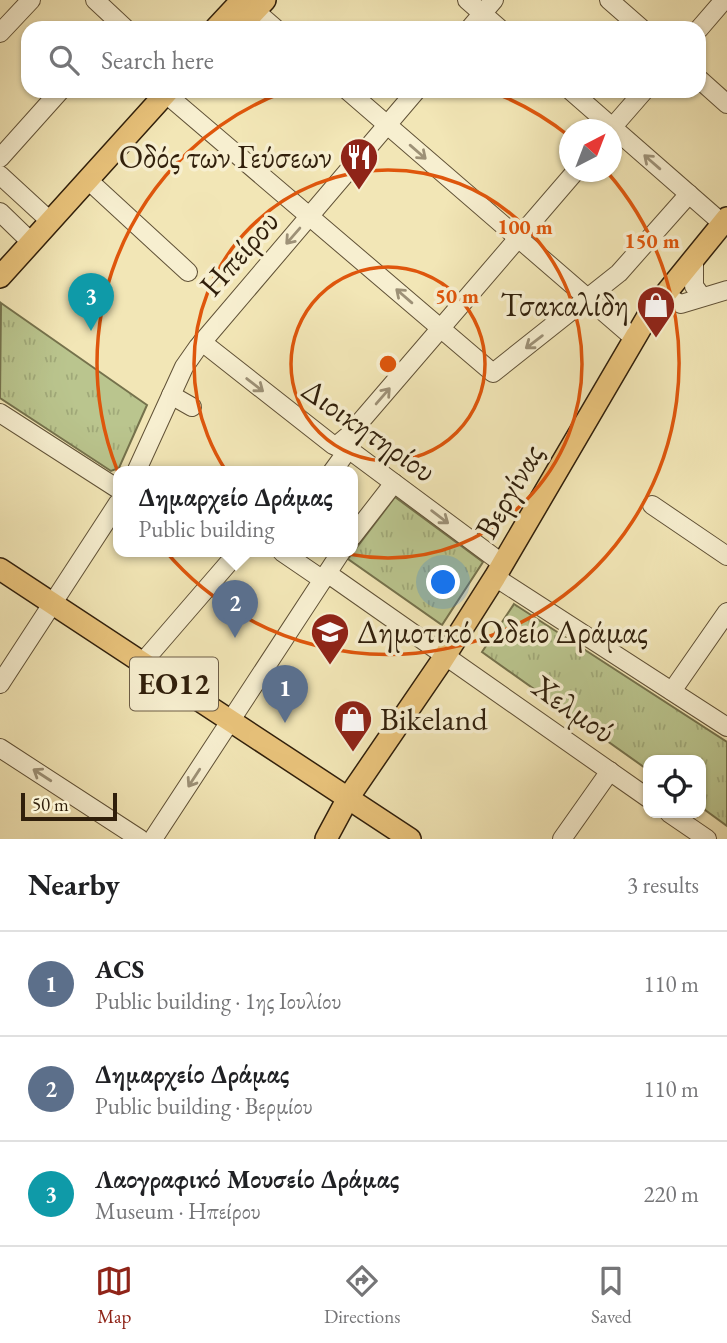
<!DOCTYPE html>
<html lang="en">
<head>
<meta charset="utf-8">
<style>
  :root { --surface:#fff; --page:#f6f6f6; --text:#202124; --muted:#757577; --line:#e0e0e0; --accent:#8f2418 }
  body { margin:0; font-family:"EB Garamond",serif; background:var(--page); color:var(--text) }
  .controls { position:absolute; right:21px; bottom:21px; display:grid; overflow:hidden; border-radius:14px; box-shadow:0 2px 5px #0004 }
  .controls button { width:63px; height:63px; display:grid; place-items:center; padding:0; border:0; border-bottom:2px solid var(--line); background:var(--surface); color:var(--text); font:35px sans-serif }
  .compass { position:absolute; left:559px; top:119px; width:63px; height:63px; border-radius:50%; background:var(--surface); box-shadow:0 2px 5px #0004; rotate:42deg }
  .scale { position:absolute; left:21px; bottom:18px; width:96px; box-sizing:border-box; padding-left:7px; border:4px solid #301f0b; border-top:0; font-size:19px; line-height:24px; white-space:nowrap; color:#301f0b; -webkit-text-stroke:5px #f7efd0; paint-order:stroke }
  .you { position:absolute; left:444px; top:583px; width:24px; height:24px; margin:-18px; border:5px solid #fff; border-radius:50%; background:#1a73e8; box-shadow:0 0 0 10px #1a73e833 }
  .badge { display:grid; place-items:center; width:46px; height:46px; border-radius:50%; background:var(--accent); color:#fff; font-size:23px; font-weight:700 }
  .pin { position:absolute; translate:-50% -58px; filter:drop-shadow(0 2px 4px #0008) }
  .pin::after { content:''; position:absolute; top:37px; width:24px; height:21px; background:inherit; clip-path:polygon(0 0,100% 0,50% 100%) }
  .popup { position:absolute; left:113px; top:466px; width:245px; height:91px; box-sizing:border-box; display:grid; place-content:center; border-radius:14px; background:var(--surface); filter:drop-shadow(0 2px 5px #0005); font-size:23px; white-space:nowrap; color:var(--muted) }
  .popup b { font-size:26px; color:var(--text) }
  .popup::after { content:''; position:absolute; left:50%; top:100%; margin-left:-14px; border:14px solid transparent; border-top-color:var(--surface) }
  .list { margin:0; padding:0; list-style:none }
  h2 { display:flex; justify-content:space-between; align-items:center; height:91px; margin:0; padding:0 28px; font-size:30px }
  h2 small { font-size:23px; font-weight:400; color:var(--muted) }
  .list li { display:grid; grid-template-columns:46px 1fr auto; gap:21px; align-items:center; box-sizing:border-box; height:105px; padding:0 28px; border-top:2px solid var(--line) }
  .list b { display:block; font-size:26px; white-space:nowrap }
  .list p { margin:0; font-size:23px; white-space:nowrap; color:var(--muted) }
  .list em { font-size:23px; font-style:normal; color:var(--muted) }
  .icon { flex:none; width:38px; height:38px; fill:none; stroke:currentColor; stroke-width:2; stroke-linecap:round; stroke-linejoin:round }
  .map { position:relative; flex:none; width:727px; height:839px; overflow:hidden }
  .search { position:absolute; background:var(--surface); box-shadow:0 2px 5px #0004; left:21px; right:21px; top:21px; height:77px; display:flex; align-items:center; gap:18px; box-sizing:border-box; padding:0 24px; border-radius:21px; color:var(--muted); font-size:26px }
  .sheet { height:406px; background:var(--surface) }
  nav { display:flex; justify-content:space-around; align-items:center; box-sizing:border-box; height:98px; border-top:2px solid var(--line); background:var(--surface); font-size:19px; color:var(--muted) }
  nav a { display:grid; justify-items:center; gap:4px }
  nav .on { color:var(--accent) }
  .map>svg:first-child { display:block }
  .grass { fill:url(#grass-tufts); stroke:#75724c; stroke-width:2 }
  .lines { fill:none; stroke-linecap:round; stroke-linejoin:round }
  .minor-casing { stroke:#605136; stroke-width:20 }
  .major-casing { stroke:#301f0b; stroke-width:24 }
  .minor { stroke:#f7efd0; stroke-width:18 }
  .major { stroke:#e9c37b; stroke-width:21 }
  .oneway { stroke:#9d9177 }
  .ring { fill:none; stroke:#df560c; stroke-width:3.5 }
  .labels { text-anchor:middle; stroke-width:7; stroke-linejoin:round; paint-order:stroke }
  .shield { fill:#f7efd0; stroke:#6c5d46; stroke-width:2 }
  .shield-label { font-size:30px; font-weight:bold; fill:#301f0b }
  .poi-label { font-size:32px; fill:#301f0b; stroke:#f7efd0; text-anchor:end }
  .street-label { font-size:32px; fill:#301f0b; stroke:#f7efd0 }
  .centre { fill:#df560c; stroke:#f7efd0; stroke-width:3.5 }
  .ring-label { font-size:21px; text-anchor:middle; font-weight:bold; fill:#df560c; stroke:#f7efd0; stroke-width:7; stroke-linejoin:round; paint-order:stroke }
</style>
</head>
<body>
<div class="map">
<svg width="727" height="839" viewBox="0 0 727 839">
  <defs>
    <pattern id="grass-tufts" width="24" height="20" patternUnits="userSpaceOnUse" patternTransform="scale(1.75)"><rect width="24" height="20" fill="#bac58e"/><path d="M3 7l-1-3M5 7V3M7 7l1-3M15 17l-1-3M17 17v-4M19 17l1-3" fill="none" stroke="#a0a979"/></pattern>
  </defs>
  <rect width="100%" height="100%" fill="#f2e6b6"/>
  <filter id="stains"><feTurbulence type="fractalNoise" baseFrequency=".00286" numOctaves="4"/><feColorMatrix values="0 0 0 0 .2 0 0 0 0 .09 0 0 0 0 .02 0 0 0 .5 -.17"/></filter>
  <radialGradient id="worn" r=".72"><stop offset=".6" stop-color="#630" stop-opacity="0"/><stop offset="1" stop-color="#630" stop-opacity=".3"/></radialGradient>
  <g class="grass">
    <polygon points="1,303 147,405 119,468 111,471 0,398"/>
    <polygon points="395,497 483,562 442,625 348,559"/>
    <polygon points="514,604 727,742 727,826 701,807 701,760 648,760 648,770 482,652"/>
  </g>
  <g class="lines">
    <g class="minor-casing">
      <g id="minor">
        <polyline points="95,0 125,28"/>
        <polyline points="467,0 499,28"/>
        <polyline points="609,0 641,28"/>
        <polyline points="246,3 275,28"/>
        <polyline points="470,28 494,0"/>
        <polyline points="699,29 724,0"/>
        <polyline points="0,33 31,0"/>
        <polyline points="699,79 727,104"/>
        <polyline points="348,91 635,339"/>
        <polyline points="571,91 722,223"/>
        <polyline points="166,94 493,373 619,273 689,194"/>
        <polyline points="610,130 644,91"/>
        <polyline points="0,158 60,91"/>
        <polyline points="0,175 50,221"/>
        <polyline points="88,180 188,272"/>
        <polyline points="0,212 31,242"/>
        <polyline points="694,258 694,286 702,297"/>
        <polyline points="663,295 681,304 727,290"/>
        <polyline points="202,342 333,445 355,454 503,564"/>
        <polyline points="171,395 192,407"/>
        <polyline points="0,413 118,489"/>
        <polyline points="336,446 348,436 575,172"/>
        <polyline points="136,472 184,367 198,347 416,91"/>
        <polyline points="332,472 348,450"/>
        <polyline points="652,505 727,556"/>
        <polyline points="352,537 394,483"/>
        <polyline points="282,552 323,580"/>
        <polyline points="327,573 648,798"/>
        <polyline points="495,577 727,727"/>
        <polyline points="142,663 238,552"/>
        <polyline points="0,684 118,503"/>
        <polyline points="672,691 727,612"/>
        <polyline points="0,748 140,839"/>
        <polyline points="669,813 707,839"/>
        <polyline points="153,839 341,552"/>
        <polyline points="562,839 610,771"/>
      </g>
    </g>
    <g class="major-casing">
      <g id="major">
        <polyline points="216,28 242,0"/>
        <polyline points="239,28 265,0"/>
        <polyline points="0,277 168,91"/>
        <polyline points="0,569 410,839"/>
        <polyline points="326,839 348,798 441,662 495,577 649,314 727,218"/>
      </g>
    </g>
    <use href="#minor" class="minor"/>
    <use href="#major" class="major"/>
  </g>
  <defs><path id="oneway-shaft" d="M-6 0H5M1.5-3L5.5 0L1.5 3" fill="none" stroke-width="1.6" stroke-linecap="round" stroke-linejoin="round" transform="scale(1.75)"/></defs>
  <g class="oneway">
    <use href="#oneway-shaft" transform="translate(418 152) rotate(41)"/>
    <use href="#oneway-shaft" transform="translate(652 162) rotate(-139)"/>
    <use href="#oneway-shaft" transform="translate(293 236) rotate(131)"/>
    <use href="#oneway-shaft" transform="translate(404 296) rotate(-139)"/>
    <use href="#oneway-shaft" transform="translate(534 342) rotate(143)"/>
    <use href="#oneway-shaft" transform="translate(255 385) rotate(38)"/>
    <use href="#oneway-shaft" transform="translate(383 396) rotate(-49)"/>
    <use href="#oneway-shaft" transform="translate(440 517) rotate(37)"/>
    <use href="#oneway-shaft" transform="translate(42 775) rotate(-147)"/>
    <use href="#oneway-shaft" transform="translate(194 778) rotate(123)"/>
  </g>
  <g class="ring">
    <circle cx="388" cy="364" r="97"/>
    <circle cx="388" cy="364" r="194"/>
    <path d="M490 91A291 291 0 0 1 569 136M608 173A291 291 0 1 1 286 91"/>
  </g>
  <defs>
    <g id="restaurant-pin" transform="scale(2.0125)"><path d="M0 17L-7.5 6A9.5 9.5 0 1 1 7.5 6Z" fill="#8f2418" stroke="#f7efd0"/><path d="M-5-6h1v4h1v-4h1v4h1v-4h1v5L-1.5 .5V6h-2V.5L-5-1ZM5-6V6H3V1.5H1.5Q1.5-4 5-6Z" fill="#fff"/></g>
    <g id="shop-pin" transform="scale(2.0125)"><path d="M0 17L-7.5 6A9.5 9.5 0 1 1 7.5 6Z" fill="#8f2418" stroke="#f7efd0"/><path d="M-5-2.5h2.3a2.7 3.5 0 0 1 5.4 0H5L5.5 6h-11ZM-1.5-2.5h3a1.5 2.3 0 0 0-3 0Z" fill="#fff"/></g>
    <g id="school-pin" transform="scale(2.0125)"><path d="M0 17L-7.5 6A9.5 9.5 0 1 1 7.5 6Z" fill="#8f2418" stroke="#f7efd0"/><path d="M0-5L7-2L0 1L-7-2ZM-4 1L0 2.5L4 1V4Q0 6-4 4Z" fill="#fff"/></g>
  </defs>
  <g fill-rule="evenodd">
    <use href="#restaurant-pin" x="359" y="157"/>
    <use href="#shop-pin" x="656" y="305"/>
    <use href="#school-pin" x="330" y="632"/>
    <use href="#shop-pin" x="353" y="719"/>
  </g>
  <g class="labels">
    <rect class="shield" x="130" y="657.5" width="88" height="53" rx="5"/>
    <g class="shield-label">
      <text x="174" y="694">ΕΟ12</text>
    </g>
    <g class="poi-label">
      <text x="332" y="168">Οδός των Γεύσεων</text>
      <text x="629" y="316">Τσακαλίδη</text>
      <text x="357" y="643" text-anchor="start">Δημοτικό Ωδείο Δράμας</text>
      <text x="380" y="730" text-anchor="start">Bikeland</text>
    </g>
    <g class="street-label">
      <text transform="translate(239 253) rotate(-49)" y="11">Ηπείρου</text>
      <text transform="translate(369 430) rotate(35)" y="11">Διοικητηρίου</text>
      <text transform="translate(509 491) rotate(-60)" y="11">Βεργίνας</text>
      <text transform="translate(574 709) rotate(35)" y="11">Χελμού</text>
    </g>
  </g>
  <circle cx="388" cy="364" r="10" class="centre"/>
  <g class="ring-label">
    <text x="525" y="234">100 m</text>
    <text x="652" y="248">150 m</text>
    <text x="457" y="303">50 m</text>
  </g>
  <rect width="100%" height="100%" filter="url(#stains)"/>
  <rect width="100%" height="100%" fill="url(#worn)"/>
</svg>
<div class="controls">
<button><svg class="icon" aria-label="locate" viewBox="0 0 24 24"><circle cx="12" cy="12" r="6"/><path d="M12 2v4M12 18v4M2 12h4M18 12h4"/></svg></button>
</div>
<svg class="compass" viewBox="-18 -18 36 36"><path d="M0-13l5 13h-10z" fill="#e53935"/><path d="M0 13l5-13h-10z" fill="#757577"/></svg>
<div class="scale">50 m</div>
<div class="you"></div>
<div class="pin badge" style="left:285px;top:723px;background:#5c6f8a">1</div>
<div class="pin badge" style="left:235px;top:638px;background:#5c6f8a">2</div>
<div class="popup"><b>Δημαρχείο Δράμας</b>Public building</div>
<div class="pin badge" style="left:91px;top:331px;background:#0f9aa8">3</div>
<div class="search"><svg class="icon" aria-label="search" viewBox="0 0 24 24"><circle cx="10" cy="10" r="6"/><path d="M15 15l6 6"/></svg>Search here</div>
</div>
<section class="sheet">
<h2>Nearby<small>3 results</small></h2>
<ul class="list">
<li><span class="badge" style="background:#5c6f8a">1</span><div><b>ACS</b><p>Public building · 1ης Ιουλίου</p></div><em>110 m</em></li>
<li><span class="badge" style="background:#5c6f8a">2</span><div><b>Δημαρχείο Δράμας</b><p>Public building · Βερμίου</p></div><em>110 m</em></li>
<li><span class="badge" style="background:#0f9aa8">3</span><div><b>Λαογραφικό Μουσείο Δράμας</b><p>Museum · Ηπείρου</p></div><em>220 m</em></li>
</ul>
</section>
<nav>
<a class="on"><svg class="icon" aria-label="map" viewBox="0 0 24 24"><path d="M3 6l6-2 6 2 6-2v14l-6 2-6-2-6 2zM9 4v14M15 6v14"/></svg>Map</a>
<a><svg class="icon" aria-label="directions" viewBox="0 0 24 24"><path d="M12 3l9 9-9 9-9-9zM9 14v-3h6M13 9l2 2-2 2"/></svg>Directions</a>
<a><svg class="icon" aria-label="saved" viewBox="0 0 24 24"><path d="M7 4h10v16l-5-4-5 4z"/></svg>Saved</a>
</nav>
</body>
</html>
